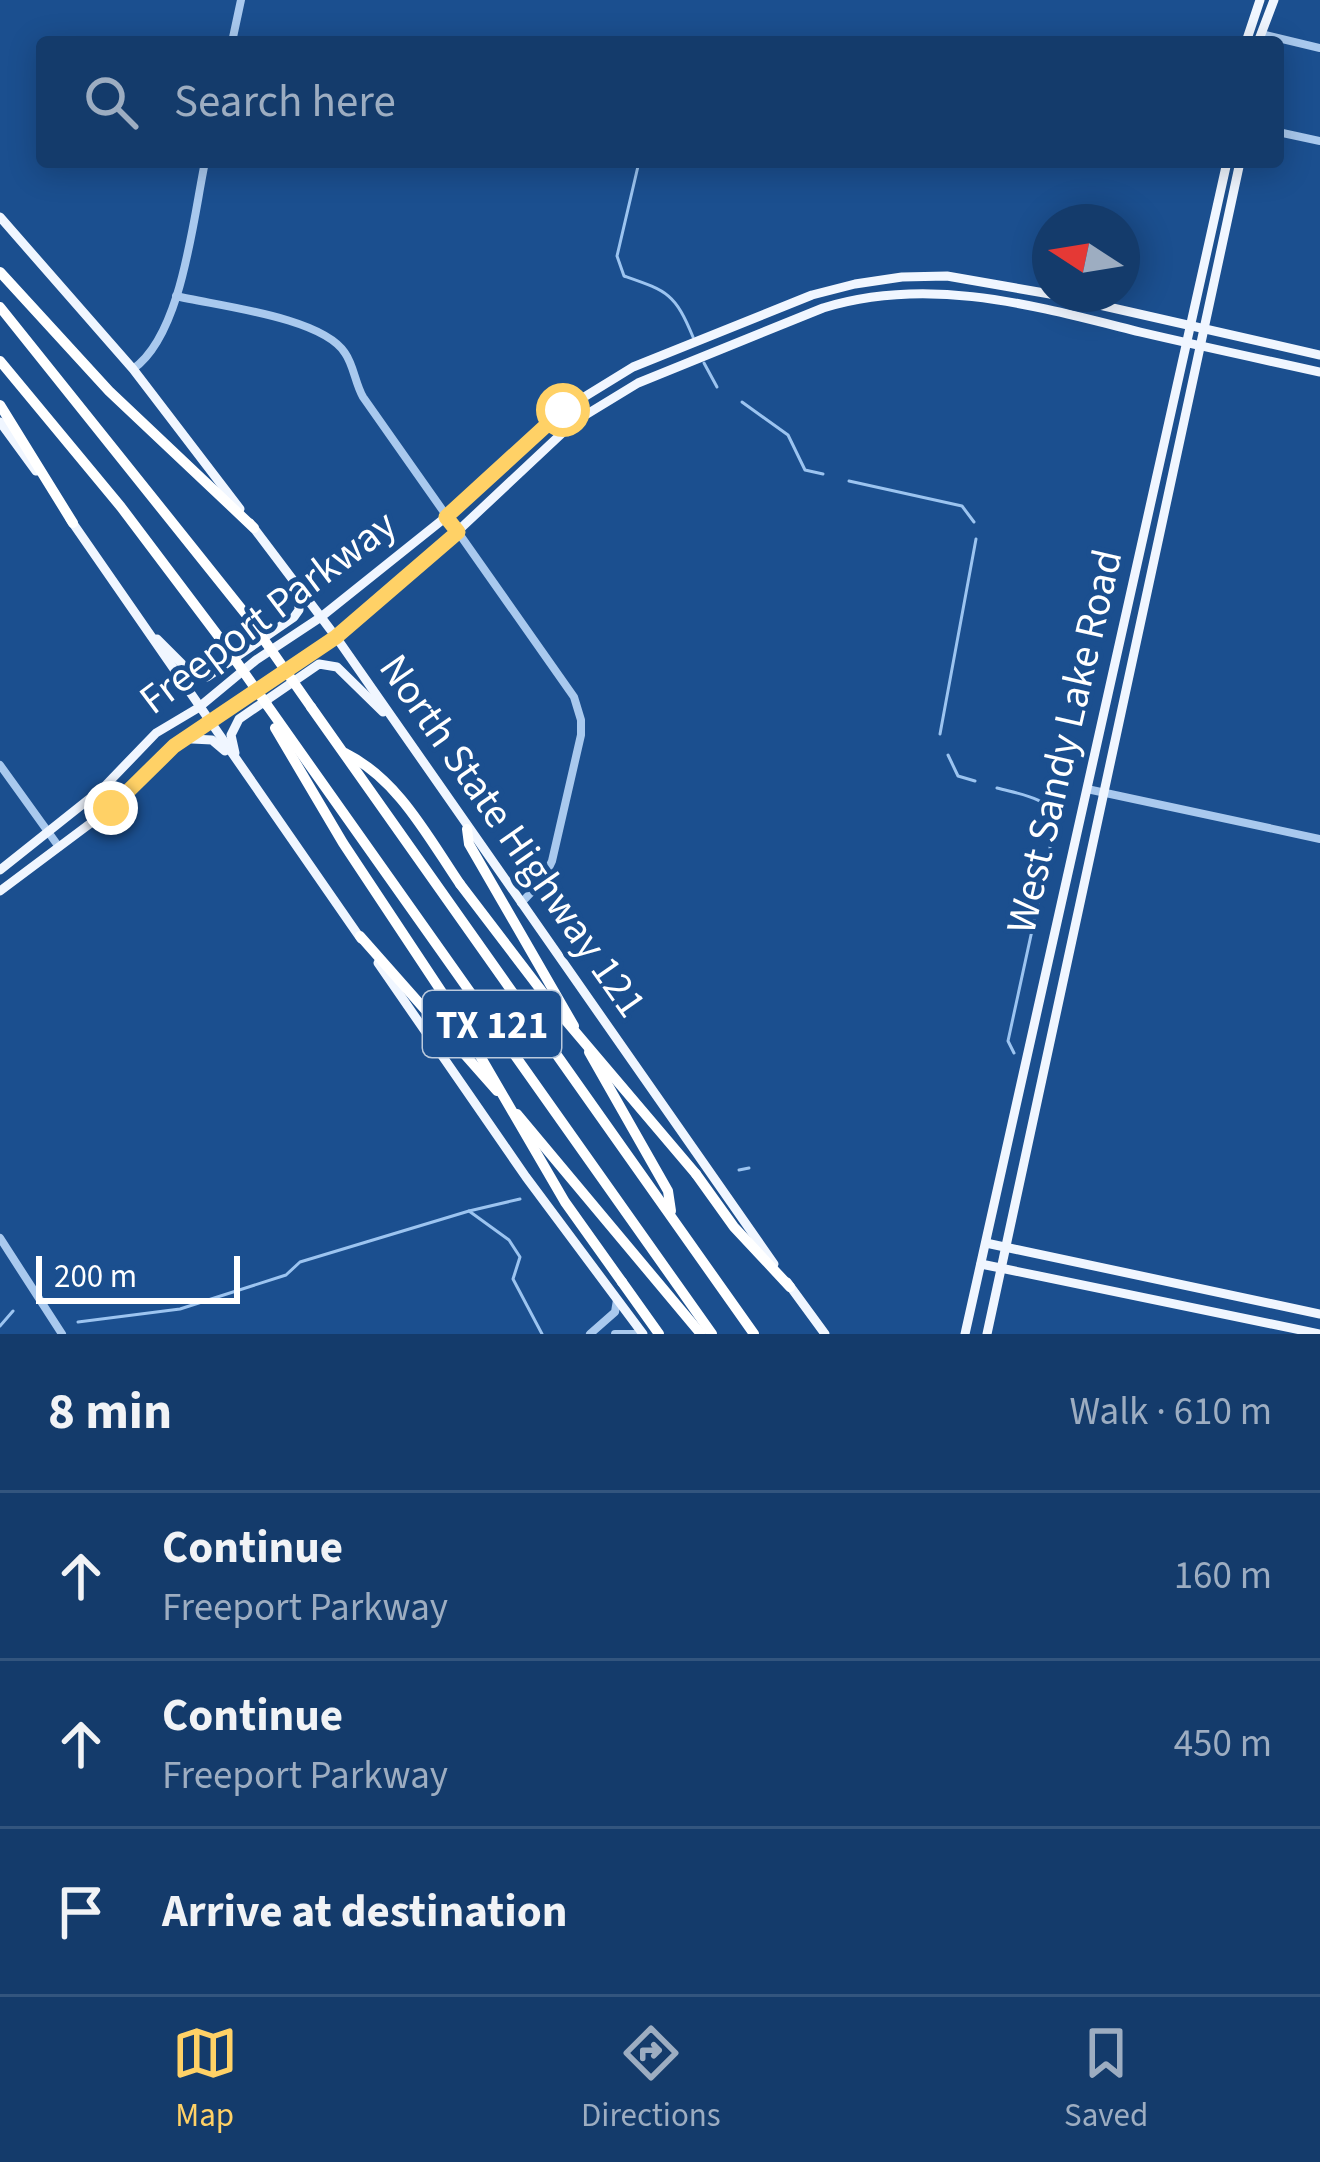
<!DOCTYPE html>
<html lang="en">
<head>
<meta charset="utf-8">
<style>
  :root { --surface:#143b6b; --page:#1d4271; --text:#f1f3f6; --muted:#9dadc1; --line:#33557e; --accent:#ffd166 }
  body { margin:0; font-family:"Source Sans 3",sans-serif; background:var(--page); color:var(--text) }
  .compass { position:absolute; left:1032px; top:204px; width:108px; height:108px; border-radius:50%; background:var(--surface); box-shadow:0 6px 30px #0003; rotate:282deg }
  .scale { position:absolute; left:36px; bottom:30px; width:204px; box-sizing:border-box; padding-left:12px; border:6px solid #fff; border-top:0; font-size:33px; line-height:42px; white-space:nowrap; color:#fff; -webkit-text-stroke:9px #1b4f8f; paint-order:stroke }
  .stop { position:absolute; width:36px; height:36px; margin:-27px; border:9px solid #ffd166; border-radius:50%; background:#fff }
  .stop.end { background:#ffd166; border-color:#fff; box-shadow:0 3px 12px #0008 }
  .list { margin:0; padding:0; list-style:none }
  h2 { display:flex; justify-content:space-between; align-items:center; height:156px; margin:0; padding:0 48px; font-size:51px }
  h2 small { font-size:39px; font-weight:400; color:var(--muted) }
  .list li { display:grid; grid-template-columns:78px 1fr auto; gap:36px; align-items:center; box-sizing:border-box; height:168px; padding:0 48px; border-top:3px solid var(--line) }
  .list b { display:block; font-size:45px; white-space:nowrap }
  .list p { margin:0; font-size:39px; white-space:nowrap; color:var(--muted) }
  .list em { font-size:39px; font-style:normal; color:var(--muted) }
  .icon { flex:none; width:66px; height:66px; fill:none; stroke:currentColor; stroke-width:2; stroke-linecap:round; stroke-linejoin:round }
  .map { position:relative; flex:none; width:1320px; height:1334px; overflow:hidden }
  .search { position:absolute; background:var(--surface); box-shadow:0 6px 30px #0003; left:36px; right:36px; top:36px; height:132px; display:flex; align-items:center; gap:30px; box-sizing:border-box; padding:0 42px; border-radius:12px; color:var(--muted); font-size:45px }
  .sheet { height:660px; background:var(--surface) }
  nav { display:flex; justify-content:space-around; align-items:center; box-sizing:border-box; height:168px; border-top:3px solid var(--line); background:var(--surface); font-size:33px; color:var(--muted) }
  nav a { display:grid; justify-items:center; gap:6px }
  nav .on { color:var(--accent) }
  .map>svg:first-child { display:block }
  .lines { fill:none; stroke-linecap:round; stroke-linejoin:round }
  .stream { stroke:#9cc4f0; stroke-width:3 }
  .minor { stroke:#a9c9ee; stroke-width:8 }
  .major { stroke:#f0f6ff; stroke-width:9 }
  .highway { stroke:#fff; stroke-width:10 }
  .highway-bridge { stroke:#fff; stroke-width:10 }
  .route { stroke:#ffd166; stroke-width:15 }
  .labels { text-anchor:middle; stroke-width:10; stroke-linejoin:round; paint-order:stroke }
  .shield { fill:#1b4f8f; stroke:#bbcadd; stroke-width:3 }
  .shield-label { font-size:39px; font-weight:bold; fill:#fff }
  .street-label { font-size:42px; fill:#fff; stroke:#1b4f8f }
</style>
</head>
<body>
<div class="map">
<svg width="1320" height="1334" viewBox="0 0 1320 1334">
  <rect width="100%" height="100%" fill="#1b4f8f"/>
  <g class="lines">
    <g class="stream">
      <path d="M639,162L617,256L624,276C667,291 675,293 693,337"/>
      <polyline points="704,363 717,387"/>
      <polyline points="742,402 788,435 805,470 823,474"/>
      <polyline points="849,481 962,506 974,522"/>
      <polyline points="940,734 976,539"/>
      <polyline points="948,755 958,776 975,781"/>
      <path d="M997,788C1018,794 1050,797 1056,820L1008,1041L1014,1053"/>
      <polyline points="739,1170 749,1168"/>
      <polyline points="469,1211 520,1199"/>
      <polyline points="78,1322 180,1309 286,1275 300,1262 469,1211 509,1240 520,1257 513,1279 542,1334"/>
      <polyline points="0,1326 13,1311"/>
    </g>
    <g class="minor">
      <polyline points="1261,34 1320,48"/>
      <polyline points="232,42 241,0"/>
      <polyline points="1278,132 1320,141"/>
      <path d="M176,296C218,306 322,317 345,353C354,366 355,383 363,397L574,697L581,720V735L552,861L543,880L521,903"/>
      <path d="M133,369C182,335 193,219 205,162"/>
      <polyline points="0,765 59,847"/>
      <polyline points="1087,789 1320,839"/>
      <polyline points="0,1238 62,1334"/>
      <polyline points="590,1334 615,1312 617,1300"/>
      <polyline points="615,1334 639,1334"/>
    </g>
    <g class="major">
      <polyline points="1246,42 1260,0"/>
      <polyline points="1258,42 1274,0"/>
      <polyline points="0,217 133,369 240,509"/>
      <polyline points="1051,294 1320,355"/>
      <polyline points="0,422 36,471"/>
      <polyline points="70,519 361,939"/>
      <polyline points="250,523 336,637 774,1264"/>
      <polyline points="157,639 190,672 207,677 294,617 299,610 298,590"/>
      <polyline points="192,739 212,740 225,751"/>
      <polyline points="235,753 231,735 239,719 319,664 337,667 383,712"/>
      <polyline points="0,870 103,788 156,733 198,708 256,660 321,617 446,517 563,410 633,367 812,295 855,284 902,277 947,276 1050,294"/>
      <path d="M0,891L111,808L174,746L336,637L413,573L574,422L638,383L823,308C930,275 1036,306 1140,332C1200,346 1260,359 1320,372"/>
      <polyline points="378,963 526,1177 643,1334"/>
      <polyline points="986,1243 1320,1314"/>
      <polyline points="981,1264 1320,1334"/>
      <polyline points="787,1282 825,1334"/>
      <polyline points="965,1334 1227,162"/>
      <polyline points="987,1334 1240,162"/>
    </g>
    <g class="highway">
      <polyline points="0,272 109,391 254,528"/>
      <polyline points="0,307 248,617"/>
      <polyline points="0,361 121,507 219,637"/>
      <polyline points="0,405 73,523"/>
      <polyline points="267,705 712,1334"/>
      <polyline points="311,707 754,1334"/>
      <polyline points="275,728 343,843 451,1006"/>
      <path d="M345,753C398,779 428,837 460,884"/>
      <polyline points="467,829 469,844 574,1026"/>
      <polyline points="360,936 497,1091"/>
      <polyline points="589,1052 668,1191 671,1211"/>
      <polyline points="517,1114 701,1334"/>
      <polyline points="696,1174 734,1227 790,1287"/>
      <polyline points="622,1282 659,1334"/>
    </g>
    <g class="highway-bridge">
      <polyline points="248,617 311,707"/>
      <polyline points="219,637 267,705"/>
      <polyline points="460,884 550,1002 696,1174"/>
      <polyline points="451,1006 565,1202 622,1282"/>
    </g>
  </g>
  <g class="lines">
    <polyline class="route" points="111,808 174,746 336,637 458,532 446,517 563,410"/>
  </g>
  <g class="labels">
    <rect class="shield" x="423" y="991" width="138" height="66" rx="9"/>
    <g class="shield-label">
      <text x="492" y="1038">TX 121</text>
    </g>
    <g class="street-label">
      <text transform="translate(267 611) rotate(-37)" y="15">Freeport Parkway</text>
      <text transform="translate(1063 741) rotate(-77)" y="15">West Sandy Lake Road</text>
      <text transform="translate(514 835) rotate(55)" y="15">North State Highway 121</text>
    </g>
  </g>
</svg>
<svg class="compass" viewBox="-18 -18 36 36"><path d="M0-13l5 13h-10z" fill="#e53935"/><path d="M0 13l5-13h-10z" fill="#9dadc1"/></svg>
<div class="scale">200 m</div>
<div class="stop" style="left:563px;top:410px"></div>
<div class="stop end" style="left:111px;top:808px"></div>
<div class="search"><svg class="icon" aria-label="search" viewBox="0 0 24 24"><circle cx="10" cy="10" r="6"/><path d="M15 15l6 6"/></svg>Search here</div>
</div>
<section class="sheet">
<h2>8 min<small>Walk · 610 m</small></h2>
<ul class="list">
<li><svg class="icon" aria-label="ahead" viewBox="0 0 24 24"><path d="M12 20V5M6 11l6-6 6 6"/></svg><div><b>Continue</b><p>Freeport Parkway</p></div><em>160 m</em></li>
<li><svg class="icon" aria-label="ahead" viewBox="0 0 24 24"><path d="M12 20V5M6 11l6-6 6 6"/></svg><div><b>Continue</b><p>Freeport Parkway</p></div><em>450 m</em></li>
<li><svg class="icon" aria-label="arrive" viewBox="0 0 24 24"><path d="M6 21V4h12l-3 4 3 4H6"/></svg><div><b>Arrive at destination</b></div></li>
</ul>
</section>
<nav>
<a class="on"><svg class="icon" aria-label="map" viewBox="0 0 24 24"><path d="M3 6l6-2 6 2 6-2v14l-6 2-6-2-6 2zM9 4v14M15 6v14"/></svg>Map</a>
<a><svg class="icon" aria-label="directions" viewBox="0 0 24 24"><path d="M12 3l9 9-9 9-9-9zM9 14v-3h6M13 9l2 2-2 2"/></svg>Directions</a>
<a><svg class="icon" aria-label="saved" viewBox="0 0 24 24"><path d="M7 4h10v16l-5-4-5 4z"/></svg>Saved</a>
</nav>
</body>
</html>
